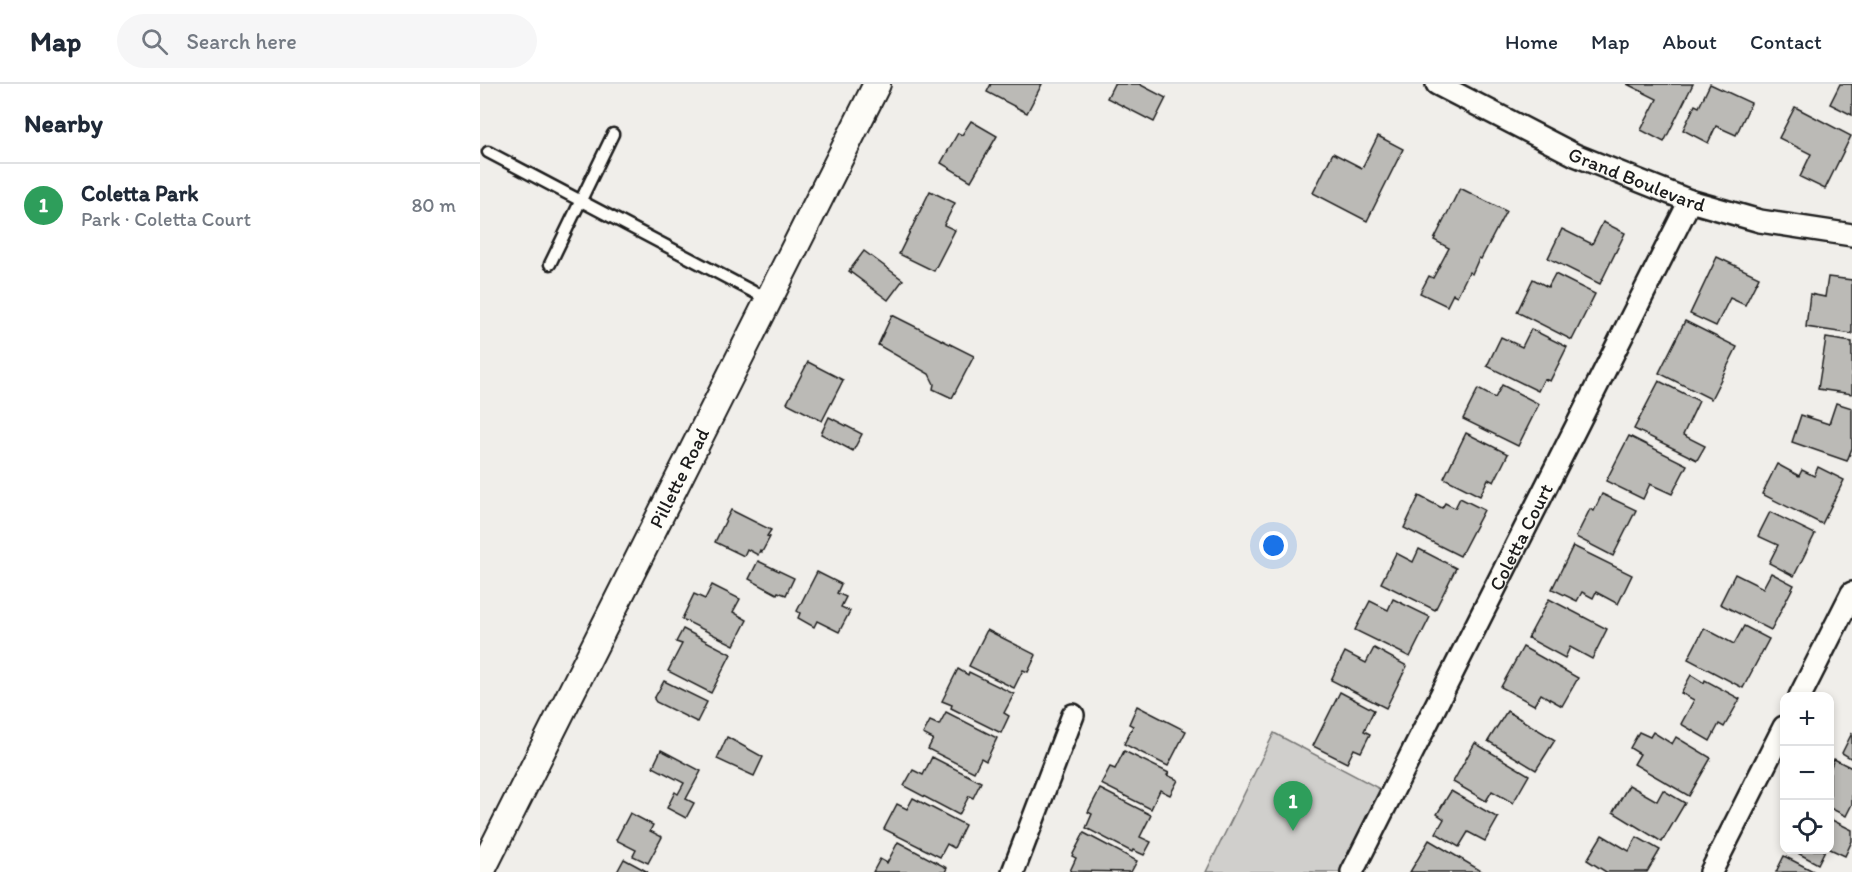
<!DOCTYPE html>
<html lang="en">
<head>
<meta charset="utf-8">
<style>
  :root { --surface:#fff; --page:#f6f6f7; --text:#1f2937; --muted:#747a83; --line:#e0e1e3; --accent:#0b8043 }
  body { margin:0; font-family:Itim,sans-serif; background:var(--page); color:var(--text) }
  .controls { position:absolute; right:18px; bottom:18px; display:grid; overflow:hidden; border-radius:12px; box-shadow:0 3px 9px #0003 }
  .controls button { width:54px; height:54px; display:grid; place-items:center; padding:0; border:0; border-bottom:2px solid var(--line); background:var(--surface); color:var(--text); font:30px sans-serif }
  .you { position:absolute; left:794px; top:462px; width:21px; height:21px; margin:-15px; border:4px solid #fff; border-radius:50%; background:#1a73e8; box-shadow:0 0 0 9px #1a73e833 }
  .badge { display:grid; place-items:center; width:39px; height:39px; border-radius:50%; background:var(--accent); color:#fff; font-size:20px; font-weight:700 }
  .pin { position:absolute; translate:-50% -50px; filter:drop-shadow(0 2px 3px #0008) }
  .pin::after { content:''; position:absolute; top:32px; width:21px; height:18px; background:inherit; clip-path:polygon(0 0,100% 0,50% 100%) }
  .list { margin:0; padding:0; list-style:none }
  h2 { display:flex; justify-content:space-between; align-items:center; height:78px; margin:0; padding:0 24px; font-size:26px }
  h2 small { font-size:20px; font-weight:400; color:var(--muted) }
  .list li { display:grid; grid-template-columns:39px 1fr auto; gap:18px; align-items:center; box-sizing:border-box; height:84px; padding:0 24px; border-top:2px solid var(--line) }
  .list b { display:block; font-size:22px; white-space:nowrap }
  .list p { margin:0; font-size:20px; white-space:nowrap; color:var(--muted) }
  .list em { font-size:20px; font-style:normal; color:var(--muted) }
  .icon { flex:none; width:33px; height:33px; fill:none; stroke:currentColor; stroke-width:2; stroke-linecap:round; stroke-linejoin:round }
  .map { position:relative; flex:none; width:1372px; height:788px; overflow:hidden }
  header { display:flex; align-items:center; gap:36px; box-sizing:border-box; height:84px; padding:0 30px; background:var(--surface); border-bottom:2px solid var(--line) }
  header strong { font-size:28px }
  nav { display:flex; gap:33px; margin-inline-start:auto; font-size:21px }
  .search { width:420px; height:54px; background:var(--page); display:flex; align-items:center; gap:15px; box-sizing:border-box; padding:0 21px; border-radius:33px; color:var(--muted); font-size:22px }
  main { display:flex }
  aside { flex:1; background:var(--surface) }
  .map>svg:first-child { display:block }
  .green { fill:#d0cfcc; stroke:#767674; stroke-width:1.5 }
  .building { fill:#bbbab6; stroke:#1c1c1c; stroke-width:1.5 }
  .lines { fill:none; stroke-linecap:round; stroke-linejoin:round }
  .service-casing { stroke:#1c1c1c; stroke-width:15 }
  .minor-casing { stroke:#1c1c1c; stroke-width:26 }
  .tertiary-casing { stroke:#1c1c1c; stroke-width:30 }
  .service { stroke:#fdfcf7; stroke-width:10 }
  .minor { stroke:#fdfcf7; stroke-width:21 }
  .tertiary { stroke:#fdfcf7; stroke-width:26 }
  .labels { text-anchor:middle; stroke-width:5; stroke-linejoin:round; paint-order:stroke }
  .street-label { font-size:20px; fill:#1c1c1c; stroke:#fdfcf7 }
</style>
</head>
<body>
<header>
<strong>Map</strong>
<div class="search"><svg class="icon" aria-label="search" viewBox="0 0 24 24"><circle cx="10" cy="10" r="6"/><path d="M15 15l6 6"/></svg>Search here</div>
<nav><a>Home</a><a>Map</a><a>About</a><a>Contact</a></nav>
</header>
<main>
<aside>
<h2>Nearby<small></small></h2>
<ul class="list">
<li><span class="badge" style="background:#2e9e5b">1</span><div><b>Coletta Park</b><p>Park · Coletta Court</p></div><em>80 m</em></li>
</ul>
</aside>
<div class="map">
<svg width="1372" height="788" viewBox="0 0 1372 788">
  <rect width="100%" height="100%" fill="#f0eeea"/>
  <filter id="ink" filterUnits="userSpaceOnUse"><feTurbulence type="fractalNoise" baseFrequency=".0167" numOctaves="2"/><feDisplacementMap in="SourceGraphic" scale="12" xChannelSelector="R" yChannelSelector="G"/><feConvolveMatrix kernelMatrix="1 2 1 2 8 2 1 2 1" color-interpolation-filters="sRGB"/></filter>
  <g filter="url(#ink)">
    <polygon class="green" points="794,649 900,705 859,788 726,788"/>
    <g class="building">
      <polygon points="511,0 562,0 547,29 507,8"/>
      <polygon points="634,0 659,0 686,14 674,38 627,14"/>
      <polygon points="1147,0 1213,0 1184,58 1161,46 1177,15"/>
      <polygon points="1230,0 1271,19 1256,51 1236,42 1228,59 1203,46 1215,21 1219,23"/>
      <polygon points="1360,0 1372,0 1372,31 1350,20"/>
      <polygon points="1315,23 1371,52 1345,105 1320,93 1331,70 1299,54"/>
      <polygon points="491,37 517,52 491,97 461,79 478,49 482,51"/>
      <polygon points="898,52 923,65 887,137 833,109 853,69 882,84"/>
      <polygon points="980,104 1026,127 1001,175 999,174 992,190 989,188 977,212 973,210 967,222 940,209 949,192 953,194 969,164 954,156"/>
      <polygon points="450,107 475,119 464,141 475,146 454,187 419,170"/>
      <polygon points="1123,138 1145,149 1120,200 1068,174 1082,145 1112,160"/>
      <polygon points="384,167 423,196 408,216 369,187"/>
      <polygon points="1237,173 1279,193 1265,221 1250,214 1236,242 1210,230"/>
      <polygon points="1075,190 1115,210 1092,256 1037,228 1053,195 1068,203"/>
      <polygon points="1348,193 1372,196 1372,250 1326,243 1330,210 1345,213"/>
      <polygon points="412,231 494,272 472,314 453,305 454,300 449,290 398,261"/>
      <polygon points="1205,237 1257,263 1231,315 1179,289"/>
      <polygon points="1051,245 1087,263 1070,297 1064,295 1058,307 1007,282 1021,253 1042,263"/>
      <polygon points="1346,254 1372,258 1372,310 1338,305"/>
      <polygon points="328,278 363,296 342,337 307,319"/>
      <polygon points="1179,297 1219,317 1203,351 1225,362 1217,376 1154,345"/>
      <polygon points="1022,301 1059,320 1038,362 983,335 998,305 1015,314"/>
      <polygon points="1356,319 1372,324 1372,364 1367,377 1312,358 1321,331 1349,340"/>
      <polygon points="349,333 382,350 373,367 341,350"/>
      <polygon points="986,349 1028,370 1014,398 1008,395 1000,412 964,394"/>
      <polygon points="1149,352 1207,381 1192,410 1170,400 1163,415 1126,397"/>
      <polygon points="1297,380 1319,392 1322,386 1334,392 1338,383 1364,396 1342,440 1282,410"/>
      <polygon points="1122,410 1156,426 1133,472 1096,453 1110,425 1114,427"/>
      <polygon points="939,412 962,424 965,419 975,424 980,414 1004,426 980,472 924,444"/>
      <polygon points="251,426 291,446 287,452 290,453 282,468 280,466 278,471 267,465 264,472 235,458"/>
      <polygon points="1290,428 1335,450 1314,492 1289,479 1298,461 1278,452"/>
      <polygon points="1093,462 1152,491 1138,520 1116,508 1113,514 1102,508 1097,517 1072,505"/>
      <polygon points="939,465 976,484 955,526 901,499 916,469 933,478"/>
      <polygon points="278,477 314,494 306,511 298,508 297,510 269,495"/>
      <polygon points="337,488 361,500 357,509 366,513 361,523 370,527 359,548 337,537 334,543 318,534 320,529 317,527"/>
      <polygon points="1291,489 1314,501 1291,546 1240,520 1255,490 1283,504"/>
      <polygon points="232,501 260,515 253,528 267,536 254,561 202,535 214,510 225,515"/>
      <polygon points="913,515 950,533 930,573 875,546 890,517 908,526"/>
      <polygon points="1069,515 1127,545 1112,575 1090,563 1085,574 1048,554"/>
      <polygon points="1264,542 1289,555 1263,604 1208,575 1224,544 1254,560"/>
      <polygon points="203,545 251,570 231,609 188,587 202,560 196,558"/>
      <polygon points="507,546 556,571 548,588 543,586 534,604 489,582"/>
      <polygon points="1043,563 1098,594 1082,622 1061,610 1054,621 1021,603"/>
      <polygon points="894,564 927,582 906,624 851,596 865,568 886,579"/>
      <polygon points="478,585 488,591 489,588 534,610 524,629 529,632 521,649 471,624 472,621 462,617"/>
      <polygon points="1211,591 1224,599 1225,596 1260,615 1244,643 1239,640 1230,657 1201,640 1214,616 1201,609"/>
      <polygon points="184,597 227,618 217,638 176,618 174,615"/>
      <polygon points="860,608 894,626 884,647 890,650 881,668 874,665 867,679 833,662"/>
      <polygon points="657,622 706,647 688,682 644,660 653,642 649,640"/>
      <polygon points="1027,627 1075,656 1056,686 1008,657"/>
      <polygon points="466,628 517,654 506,677 501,674 494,688 448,665 453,655 443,650 450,637 459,641"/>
      <polygon points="1159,648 1170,653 1173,648 1192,660 1196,653 1231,674 1209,712 1154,680 1160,670 1150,664"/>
      <polygon points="1372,649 1372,675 1362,669"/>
      <polygon points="247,653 283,673 274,692 237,675"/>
      <polygon points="995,659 1049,691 1033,719 1012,707 1006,717 973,698"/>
      <polygon points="181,666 221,687 206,715 214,719 206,734 187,724 195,708 198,710 204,699 173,683"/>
      <polygon points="644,667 689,689 687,691 698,696 690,711 680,706 671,725 621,700 630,683 635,685"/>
      <polygon points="452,673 501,698 493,714 489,712 479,731 424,702 433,686 443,691"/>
      <polygon points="1354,675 1372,684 1372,720 1366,732 1350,724 1350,685"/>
      <polygon points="1149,701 1177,717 1183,706 1205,719 1182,758 1133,728"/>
      <polygon points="620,705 671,731 660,753 671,758 664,771 653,766 652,768 606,744 612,730 608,728"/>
      <polygon points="971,707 1018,734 1005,757 988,748 979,763 956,749 964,735 957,730"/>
      <polygon points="433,714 485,741 474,764 467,760 460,773 404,745 417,720 427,725"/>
      <polygon points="150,729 173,741 170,747 182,753 168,779 153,772 156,766 136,756"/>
      <polygon points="1350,735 1372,746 1372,757 1365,772 1350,765"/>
      <polygon points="604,749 657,777 651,788 590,787 596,774 592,772"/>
      <polygon points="1122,751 1149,767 1157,753 1180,766 1167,788 1126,788 1107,776"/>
      <polygon points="949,756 1003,788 930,788"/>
      <polygon points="418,758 467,784 465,788 393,788 400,775 407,779"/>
      <polygon points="1315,766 1345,766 1338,780 1314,767"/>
      <polygon points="1304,772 1335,788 1296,788"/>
      <polygon points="144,775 168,788 137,788"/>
    </g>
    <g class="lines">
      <g class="service-casing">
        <g id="service">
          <polyline points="8,68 289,216"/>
          <polyline points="70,180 133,50"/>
        </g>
      </g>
      <g class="minor-casing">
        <g id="minor">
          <path id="s1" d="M957,0L1095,71L1210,117L1280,137L1372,151"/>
          <polyline points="1320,612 1372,509"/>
          <polyline points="533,788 593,631"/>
          <path id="s2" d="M872,788L1210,117"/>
          <polyline points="1231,788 1304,643"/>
        </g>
      </g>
      <g class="tertiary-casing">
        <g id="tertiary">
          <path id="s3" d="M1,788L397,0"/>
        </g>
      </g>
      <use href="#service" class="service"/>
      <use href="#minor" class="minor"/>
      <use href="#tertiary" class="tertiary"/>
    </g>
  </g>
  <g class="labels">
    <g class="street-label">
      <text dy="7" stroke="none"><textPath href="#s1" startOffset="222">Grand Boulevard</textPath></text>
      <text dy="7" stroke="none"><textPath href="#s3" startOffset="441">Pillette Road</textPath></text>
      <text dy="7" stroke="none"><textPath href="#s2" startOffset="375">Coletta Court</textPath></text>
    </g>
  </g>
</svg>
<div class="controls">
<button>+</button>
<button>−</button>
<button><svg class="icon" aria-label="locate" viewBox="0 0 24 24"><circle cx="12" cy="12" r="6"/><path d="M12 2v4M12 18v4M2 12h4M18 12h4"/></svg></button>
</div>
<div class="you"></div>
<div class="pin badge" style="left:813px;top:747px;background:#2e9e5b">1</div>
</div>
</main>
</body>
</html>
